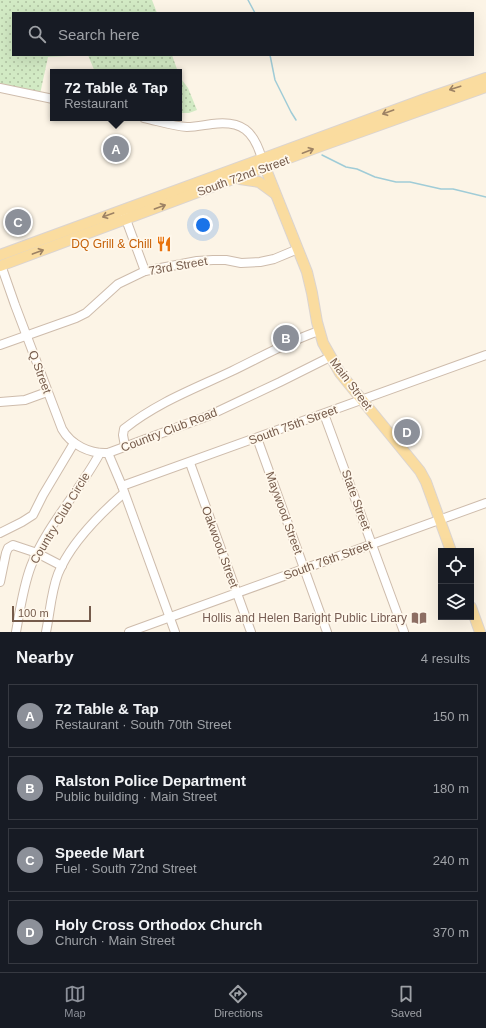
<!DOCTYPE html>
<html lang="en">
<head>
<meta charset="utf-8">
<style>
  :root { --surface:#171b24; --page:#20242c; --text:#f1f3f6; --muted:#9ea1a6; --line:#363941; --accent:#8c9099 }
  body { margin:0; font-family:Helvetica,sans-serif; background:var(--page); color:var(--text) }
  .controls { position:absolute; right:12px; bottom:12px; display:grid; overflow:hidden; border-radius:0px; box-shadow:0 4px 16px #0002 }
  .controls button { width:36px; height:36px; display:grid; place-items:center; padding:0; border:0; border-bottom:1px solid var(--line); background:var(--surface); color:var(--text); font:20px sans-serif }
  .scale { position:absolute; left:12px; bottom:10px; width:79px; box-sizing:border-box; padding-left:4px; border:2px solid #755b4b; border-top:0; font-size:11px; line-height:14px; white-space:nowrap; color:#755b4b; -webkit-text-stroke:3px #fff8ec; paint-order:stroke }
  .you { position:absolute; left:203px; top:225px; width:14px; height:14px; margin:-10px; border:3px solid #fff; border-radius:50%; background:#1a73e8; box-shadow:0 0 0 6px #1a73e833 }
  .badge { display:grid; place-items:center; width:26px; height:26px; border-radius:50%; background:var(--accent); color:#fff; font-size:13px; font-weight:700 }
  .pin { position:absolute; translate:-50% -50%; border:2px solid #fff; box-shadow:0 1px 4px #0006 }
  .popup { position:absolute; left:50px; top:69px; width:132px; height:52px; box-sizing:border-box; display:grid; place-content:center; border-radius:0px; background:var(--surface); filter:drop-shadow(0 1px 3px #0005); font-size:13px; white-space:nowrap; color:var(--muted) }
  .popup b { font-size:15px; color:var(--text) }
  .popup::after { content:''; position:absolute; left:50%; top:100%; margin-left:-8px; border:8px solid transparent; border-top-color:var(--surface) }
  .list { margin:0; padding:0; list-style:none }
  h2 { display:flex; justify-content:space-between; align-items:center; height:52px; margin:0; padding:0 16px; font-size:17px }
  h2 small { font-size:13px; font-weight:400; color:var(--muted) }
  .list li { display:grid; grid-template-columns:26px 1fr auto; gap:12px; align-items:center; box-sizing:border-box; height:64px; margin:0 8px 8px; padding:0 8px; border:1px solid var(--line); border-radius:0px }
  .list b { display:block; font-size:15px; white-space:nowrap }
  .list p { margin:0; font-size:13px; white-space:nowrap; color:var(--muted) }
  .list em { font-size:13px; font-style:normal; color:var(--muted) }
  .icon { flex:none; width:22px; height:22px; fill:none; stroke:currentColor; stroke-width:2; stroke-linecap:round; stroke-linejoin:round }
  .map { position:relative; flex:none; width:486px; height:632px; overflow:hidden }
  .search { position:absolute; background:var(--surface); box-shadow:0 4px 16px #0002; left:12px; right:12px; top:12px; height:44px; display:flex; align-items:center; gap:10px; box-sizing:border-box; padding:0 14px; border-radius:0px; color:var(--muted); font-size:15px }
  .sheet { height:340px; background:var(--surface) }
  nav { display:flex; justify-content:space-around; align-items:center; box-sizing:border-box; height:56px; border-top:1px solid var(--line); background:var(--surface); font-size:11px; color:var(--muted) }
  nav a { display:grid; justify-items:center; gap:2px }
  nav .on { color:var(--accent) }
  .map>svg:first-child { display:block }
  .green { fill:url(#green-dots) }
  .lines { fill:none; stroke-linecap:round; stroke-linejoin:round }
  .stream { stroke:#a0ccd7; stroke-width:1.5 }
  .minor-casing { stroke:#cebcac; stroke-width:10 }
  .major-casing { stroke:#dbd4d0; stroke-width:12 }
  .minor { stroke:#fff; stroke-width:8 }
  .major { stroke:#fadc9f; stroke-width:10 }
  .oneway { stroke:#9d8264 }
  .labels { text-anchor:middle; stroke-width:3.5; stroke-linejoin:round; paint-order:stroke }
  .street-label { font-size:12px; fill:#755b4b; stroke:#fff8ec }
  .food-label { font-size:12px; fill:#c56008; stroke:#fff8ec; text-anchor:end }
  .education-label { font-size:12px; fill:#785e54; stroke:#fff8ec; text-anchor:end }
</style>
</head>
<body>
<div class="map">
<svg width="486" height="632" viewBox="0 0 486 632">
  <defs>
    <pattern id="green-dots" width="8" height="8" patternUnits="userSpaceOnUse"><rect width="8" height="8" fill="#d2eac4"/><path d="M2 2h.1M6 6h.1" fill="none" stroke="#afc1a1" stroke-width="1.8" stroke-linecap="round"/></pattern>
  </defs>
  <rect width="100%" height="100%" fill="#fcf4e6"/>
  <g class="green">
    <polygon points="0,0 152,0 157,13 13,13 13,55 172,55 178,72 95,72 88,55 48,57 40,94 0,85"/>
    <polygon points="179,76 188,88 197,110 189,113 179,113"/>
  </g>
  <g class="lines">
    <g class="stream">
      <polyline points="248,0 255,13"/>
      <polyline points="270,55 275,80 291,112 296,120"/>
      <polyline points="322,155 346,167 357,169 375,177 396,182 410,182 441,189 453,189 486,197"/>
    </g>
    <g class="minor-casing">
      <g id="minor">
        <polyline points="0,88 53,99"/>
        <path d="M144,118C158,121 173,126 187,127C196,127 204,125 212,124C242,120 254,131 262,159"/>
        <polyline points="124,214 145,271"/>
        <path d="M1,265L15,305L62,429C71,445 90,454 108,453L208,416L280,382L330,357"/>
        <polyline points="0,345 76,318 86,313 118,284 145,271 197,261 213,260 226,260 241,263 260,262 274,259 298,249"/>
        <polyline points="0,402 25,400 47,392"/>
        <polyline points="324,414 404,632"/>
        <polyline points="257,438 327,632"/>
        <path d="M125,446L123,435L124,429C158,402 194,389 232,371C261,357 289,341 319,331"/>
        <polyline points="108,453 122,486 175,632"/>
        <polyline points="190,463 251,632"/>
        <polyline points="122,486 486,355"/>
        <polyline points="0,533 22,522 33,515 43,495 74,443"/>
        <polyline points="0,582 6,553 8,548 13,545 37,553 62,566"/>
        <path d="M16,632C20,610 23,587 31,566C47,525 79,492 100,453"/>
        <path d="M46,632C50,613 51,592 58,574C70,544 100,514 124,493"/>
        <polyline points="129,632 486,503"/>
      </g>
    </g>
    <g class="major-casing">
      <g id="major">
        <polyline points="263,162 307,272 312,293 317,322 323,343 340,373 420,471 426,482 451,551"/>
        <polyline points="240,179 259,182 274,193"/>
        <polyline points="0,255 425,99 486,78"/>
        <polyline points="0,266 321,146 486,87"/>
        <polyline points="471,607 480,632"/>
      </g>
    </g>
    <use href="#minor" class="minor"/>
    <use href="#major" class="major"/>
  </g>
  <defs><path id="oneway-shaft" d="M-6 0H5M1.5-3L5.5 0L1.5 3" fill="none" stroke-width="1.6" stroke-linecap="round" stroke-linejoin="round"/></defs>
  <g class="oneway">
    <use href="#oneway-shaft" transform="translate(455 88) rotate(162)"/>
    <use href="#oneway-shaft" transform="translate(388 112) rotate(160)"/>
    <use href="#oneway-shaft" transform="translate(308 151) rotate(-21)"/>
    <use href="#oneway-shaft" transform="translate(160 207) rotate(-20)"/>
    <use href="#oneway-shaft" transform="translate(108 215) rotate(160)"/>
    <use href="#oneway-shaft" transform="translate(38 252) rotate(-20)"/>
  </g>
  <defs>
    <g id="restaurant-bare" transform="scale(1.2)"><path d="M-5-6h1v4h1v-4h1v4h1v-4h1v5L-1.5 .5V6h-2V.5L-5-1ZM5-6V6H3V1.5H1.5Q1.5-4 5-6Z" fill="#e8710a" stroke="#fff8ec" stroke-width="2.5" paint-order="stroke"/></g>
    <g id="library-bare" transform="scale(1.2)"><path d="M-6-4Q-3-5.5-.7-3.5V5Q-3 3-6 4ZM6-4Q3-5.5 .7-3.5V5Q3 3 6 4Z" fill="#8d6e63" stroke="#fff8ec" stroke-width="2.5" paint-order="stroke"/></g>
  </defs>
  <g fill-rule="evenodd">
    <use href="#restaurant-bare" x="164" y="244"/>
    <use href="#library-bare" x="419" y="618"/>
  </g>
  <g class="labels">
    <g class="street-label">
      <text transform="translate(243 176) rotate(-20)" y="4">South 72nd Street</text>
      <text transform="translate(178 266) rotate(-10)" y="4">73rd Street</text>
      <text transform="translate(40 372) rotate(70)" y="4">Q Street</text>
      <text transform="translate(351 384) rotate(53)" y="4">Main Street</text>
      <text transform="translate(293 425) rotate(-20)" y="4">South 75th Street</text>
      <text transform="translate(169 430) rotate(-21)" y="4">Country Club Road</text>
      <text transform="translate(356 500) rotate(70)" y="4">State Street</text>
      <text transform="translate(284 513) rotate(70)" y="4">Maywood Street</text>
      <text transform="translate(60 518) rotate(-59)" y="4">Country Club Circle</text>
      <text transform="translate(220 547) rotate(70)" y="4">Oakwood Street</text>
      <text transform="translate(328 560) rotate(-20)" y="4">South 76th Street</text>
    </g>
    <g class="food-label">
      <text x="152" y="248">DQ Grill &amp; Chill</text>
    </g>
    <g class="education-label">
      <text x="407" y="622">Hollis and Helen Baright Public Library</text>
    </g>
  </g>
</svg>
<div class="controls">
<button><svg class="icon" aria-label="locate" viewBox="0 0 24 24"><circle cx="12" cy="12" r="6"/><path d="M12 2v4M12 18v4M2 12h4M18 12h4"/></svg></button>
<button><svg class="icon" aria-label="layers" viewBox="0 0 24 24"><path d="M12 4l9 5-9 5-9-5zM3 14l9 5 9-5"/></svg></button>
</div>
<div class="scale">100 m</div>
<div class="you"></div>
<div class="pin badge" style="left:116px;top:149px">A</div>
<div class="popup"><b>72 Table &amp; Tap</b>Restaurant</div>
<div class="pin badge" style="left:286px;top:338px">B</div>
<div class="pin badge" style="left:18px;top:222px">C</div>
<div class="pin badge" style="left:407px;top:432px">D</div>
<div class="search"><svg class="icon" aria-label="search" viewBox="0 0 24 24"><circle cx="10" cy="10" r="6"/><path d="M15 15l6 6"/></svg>Search here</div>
</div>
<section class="sheet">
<h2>Nearby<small>4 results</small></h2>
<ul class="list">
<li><span class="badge">A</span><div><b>72 Table &amp; Tap</b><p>Restaurant · South 70th Street</p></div><em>150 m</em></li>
<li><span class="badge">B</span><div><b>Ralston Police Department</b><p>Public building · Main Street</p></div><em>180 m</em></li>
<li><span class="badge">C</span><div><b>Speede Mart</b><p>Fuel · South 72nd Street</p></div><em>240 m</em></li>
<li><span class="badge">D</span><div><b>Holy Cross Orthodox Church</b><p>Church · Main Street</p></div><em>370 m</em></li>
</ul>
</section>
<nav>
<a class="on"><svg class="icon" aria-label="map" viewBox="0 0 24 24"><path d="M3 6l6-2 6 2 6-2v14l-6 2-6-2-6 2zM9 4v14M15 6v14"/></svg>Map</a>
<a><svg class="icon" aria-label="directions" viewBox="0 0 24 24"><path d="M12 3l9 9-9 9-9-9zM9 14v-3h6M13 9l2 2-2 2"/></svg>Directions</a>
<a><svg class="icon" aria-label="saved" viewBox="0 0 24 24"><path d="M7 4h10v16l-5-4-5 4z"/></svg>Saved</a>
</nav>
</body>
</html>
